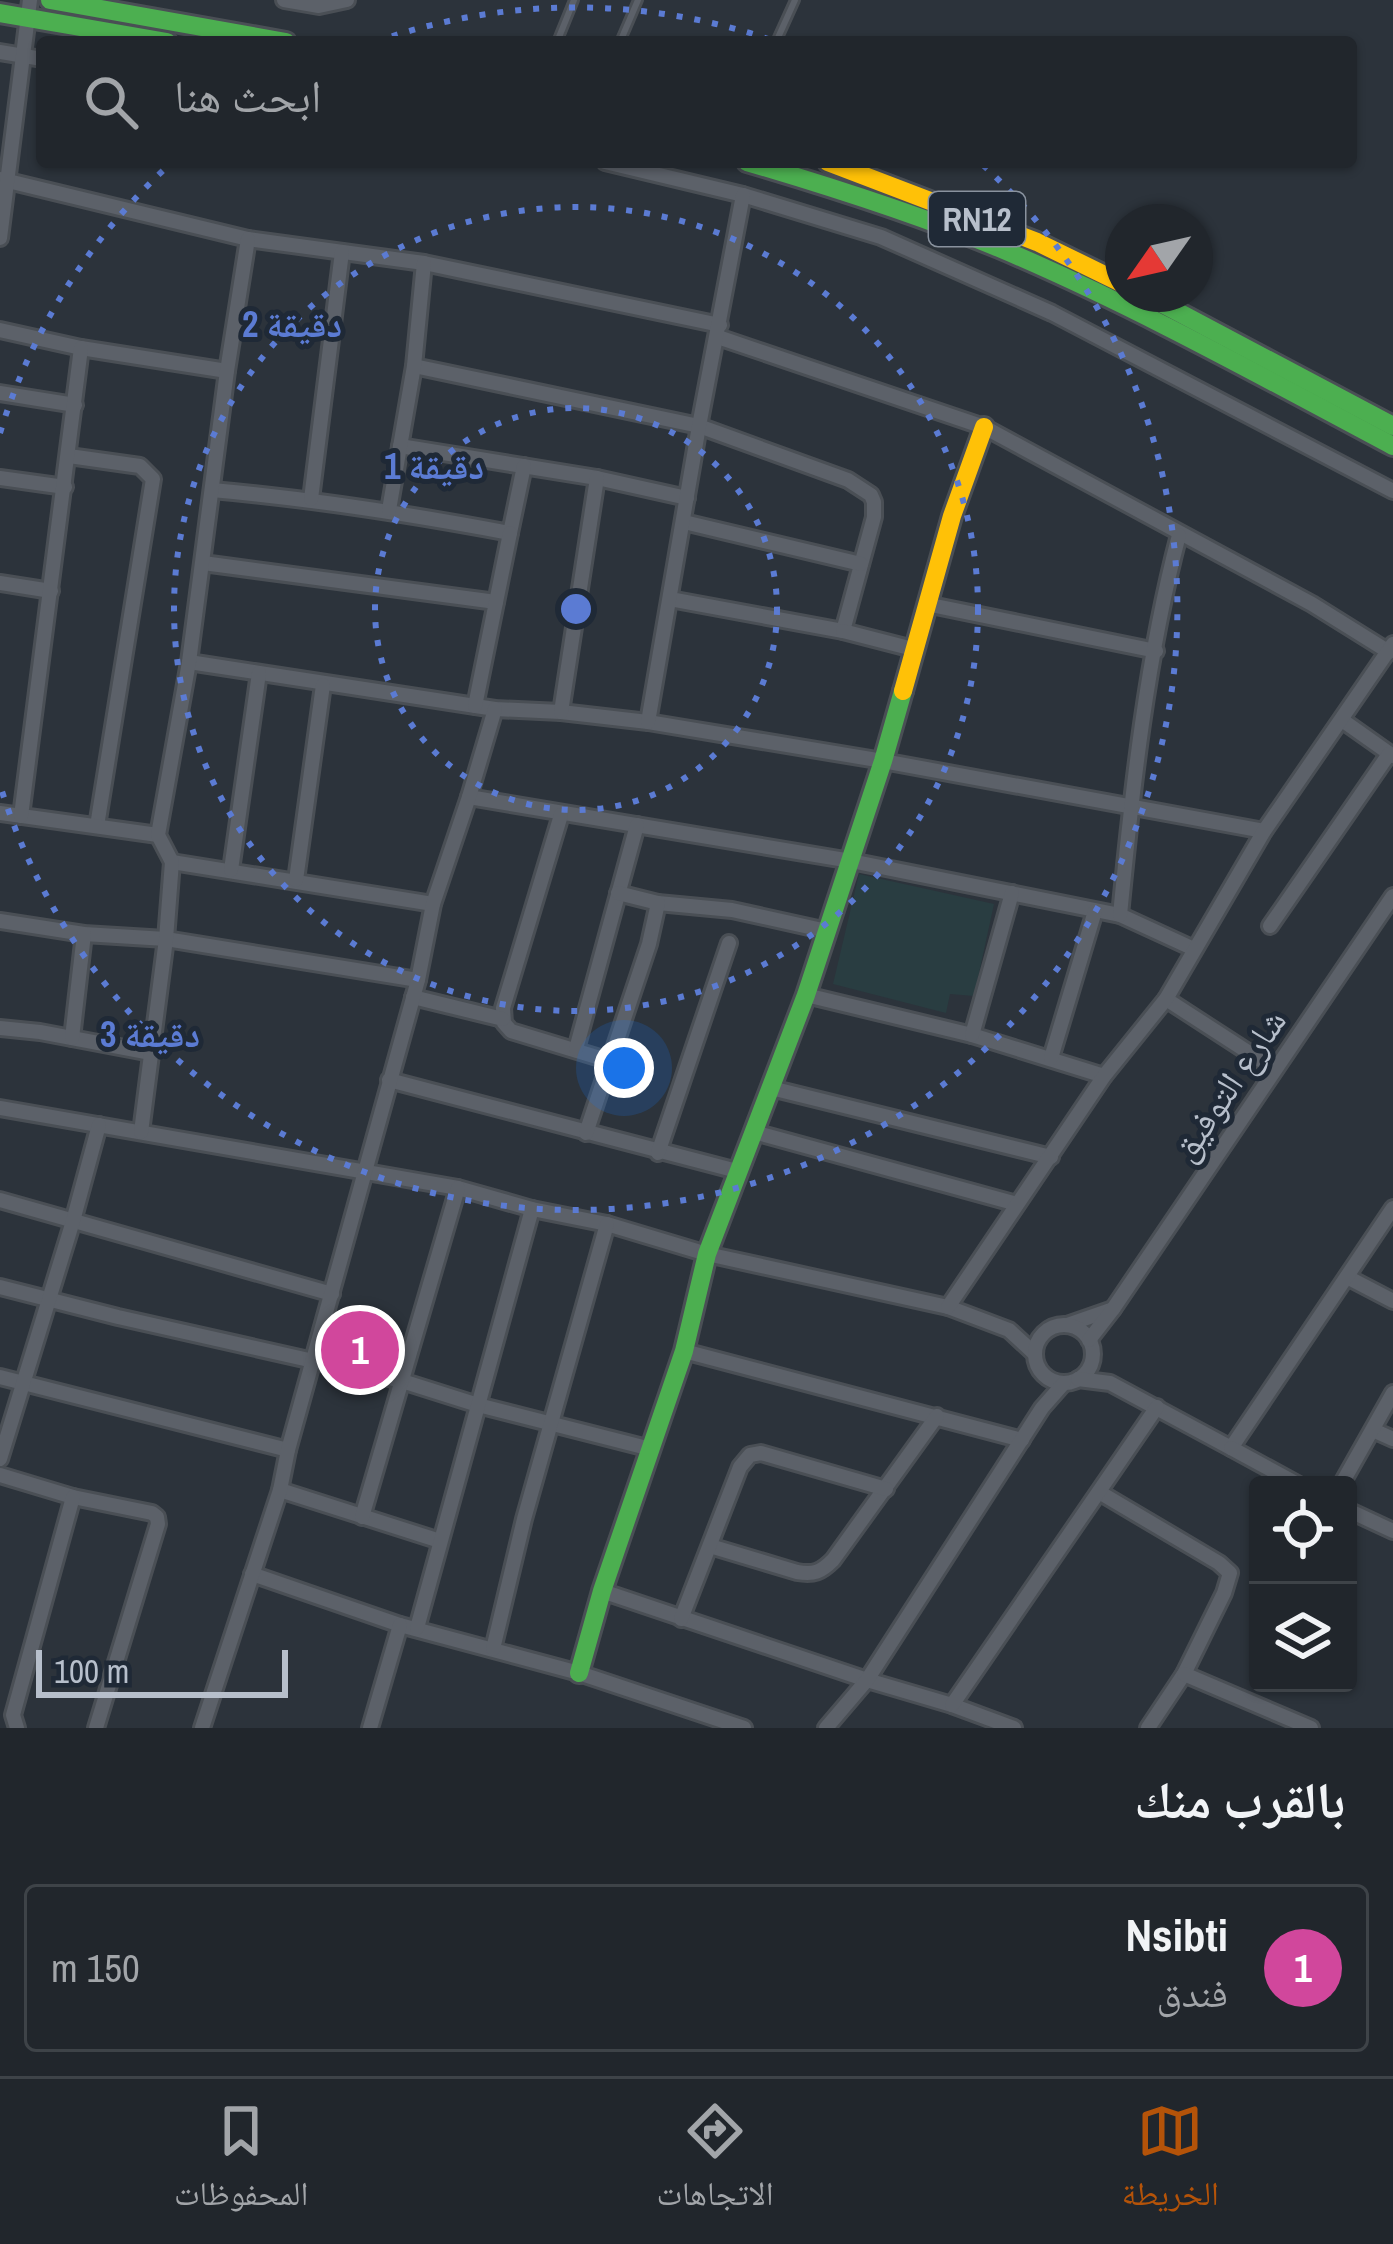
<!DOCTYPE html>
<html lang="ar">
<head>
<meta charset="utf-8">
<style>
  :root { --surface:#21262c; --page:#292e34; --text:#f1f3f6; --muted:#a2a5a9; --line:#3e4348; --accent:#b45309 }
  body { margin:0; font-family:"Archivo Narrow","Noto Naskh Arabic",sans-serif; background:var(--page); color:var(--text); direction:rtl }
  .controls { position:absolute; right:36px; bottom:36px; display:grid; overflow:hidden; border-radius:12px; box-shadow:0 3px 9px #0004 }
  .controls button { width:108px; height:108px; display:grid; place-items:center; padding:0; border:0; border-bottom:3px solid var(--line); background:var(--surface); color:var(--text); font:60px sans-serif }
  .compass { position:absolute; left:1105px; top:204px; width:108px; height:108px; border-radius:50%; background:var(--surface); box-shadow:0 3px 9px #0004; rotate:236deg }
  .scale { position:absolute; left:36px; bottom:30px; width:252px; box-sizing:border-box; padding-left:12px; border:6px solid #b7bfcb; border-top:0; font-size:33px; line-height:42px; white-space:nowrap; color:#b7bfcb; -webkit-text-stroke:9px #1f2936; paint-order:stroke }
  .you { position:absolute; left:624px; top:1068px; width:42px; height:42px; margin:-30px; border:9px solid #fff; border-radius:50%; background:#1a73e8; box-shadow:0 0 0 18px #1a73e833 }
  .badge { display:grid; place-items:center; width:78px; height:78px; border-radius:50%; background:var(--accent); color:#fff; font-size:39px; font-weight:700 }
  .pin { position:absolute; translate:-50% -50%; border:6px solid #fff; box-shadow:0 3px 12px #0006 }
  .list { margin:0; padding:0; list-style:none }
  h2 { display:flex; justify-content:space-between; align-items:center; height:156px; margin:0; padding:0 48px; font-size:51px }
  h2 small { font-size:39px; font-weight:400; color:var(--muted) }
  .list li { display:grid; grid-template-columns:78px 1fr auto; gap:36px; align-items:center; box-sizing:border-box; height:168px; margin:0 24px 24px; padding:0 24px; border:3px solid var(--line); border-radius:12px }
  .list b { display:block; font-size:45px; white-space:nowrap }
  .list p { margin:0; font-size:39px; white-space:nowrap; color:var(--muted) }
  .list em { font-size:39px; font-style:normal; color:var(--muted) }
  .icon { flex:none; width:66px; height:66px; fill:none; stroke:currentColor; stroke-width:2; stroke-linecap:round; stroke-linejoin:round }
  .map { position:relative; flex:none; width:1393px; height:1728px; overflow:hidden; direction:ltr }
  .search { position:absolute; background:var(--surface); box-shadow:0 3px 9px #0004; left:36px; right:36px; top:36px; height:132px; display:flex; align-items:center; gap:30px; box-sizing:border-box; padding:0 42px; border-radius:12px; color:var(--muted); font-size:45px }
  .sheet { height:348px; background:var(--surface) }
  nav { display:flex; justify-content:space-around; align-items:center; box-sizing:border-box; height:168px; border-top:3px solid var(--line); background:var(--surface); font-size:33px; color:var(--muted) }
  nav a { display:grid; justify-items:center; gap:6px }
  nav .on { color:var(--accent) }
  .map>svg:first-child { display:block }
  .green { fill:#293d41 }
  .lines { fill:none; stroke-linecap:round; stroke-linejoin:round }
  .lane-casing { stroke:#4a4f55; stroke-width:12 }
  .street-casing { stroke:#4a4f55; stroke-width:20 }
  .fast-casing { stroke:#4a4f55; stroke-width:24 }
  .slow-casing { stroke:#4a4f55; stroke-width:24 }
  .lane { stroke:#5c6169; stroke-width:6 }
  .street { stroke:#5c6169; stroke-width:14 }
  .fast { stroke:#4caf50; stroke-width:18 }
  .slow { stroke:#ffc107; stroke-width:18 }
  .ring { fill:none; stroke:#5b7bd3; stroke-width:6; stroke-dasharray:6 12 }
  .labels { text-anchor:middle; stroke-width:10; stroke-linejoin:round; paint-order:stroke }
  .shield { fill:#1f2936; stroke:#89929e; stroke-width:3 }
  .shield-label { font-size:33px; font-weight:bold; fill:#b7bfcb }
  .street-label { font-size:36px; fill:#b7bfcb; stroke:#1f2936 }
  .centre { fill:#5b7bd3; stroke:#1f2936; stroke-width:6 }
  .ring-label { font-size:36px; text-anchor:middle; font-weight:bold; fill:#5b7bd3; stroke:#1f2936; stroke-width:10; stroke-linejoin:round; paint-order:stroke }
</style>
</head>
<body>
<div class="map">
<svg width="1393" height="1728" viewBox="0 0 1393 1728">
  <rect width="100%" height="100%" fill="#2c333b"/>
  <polygon class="green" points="859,874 994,904 974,996 950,994 946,1013 833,984"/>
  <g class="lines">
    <g class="lane-casing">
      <g id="lane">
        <polyline points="557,42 574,0"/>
        <polyline points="620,42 638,0"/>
        <polyline points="776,42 795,0"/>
      </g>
    </g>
    <g class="street-casing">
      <g id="street">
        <polyline points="284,0 319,6 347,0"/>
        <polyline points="0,52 42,59"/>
        <polyline points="605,162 743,195 881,237 1052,313 1393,491"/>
        <polyline points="0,179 248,239 424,263 720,325"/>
        <polyline points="0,238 30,0"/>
        <polyline points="0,330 81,348 227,371"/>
        <polyline points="718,337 984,427 1312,604 1389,652"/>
        <polyline points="414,366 699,426 848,480 871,495 874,502 874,517 843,631 670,599"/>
        <polyline points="0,393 75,405"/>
        <polyline points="400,446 597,478 687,498"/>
        <polyline points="69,456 140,466 153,479 97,826"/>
        <polyline points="0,478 65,487"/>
        <path d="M212,490C314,499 409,514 510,533L524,466"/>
        <polyline points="311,499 342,252"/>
        <polyline points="389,510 414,366 424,263"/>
        <polyline points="684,522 861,564"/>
        <polyline points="203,563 496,602"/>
        <polyline points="0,583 51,591"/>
        <polyline points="926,604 1156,651"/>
        <polyline points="843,631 913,649"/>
        <polyline points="189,662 495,709 561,712 648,722 883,761 1264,831"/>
        <polyline points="475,706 510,533"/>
        <polyline points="561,712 597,478"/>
        <polyline points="1342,720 1393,756"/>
        <polyline points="648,722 699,426 743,195"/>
        <polyline points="469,797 851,861 1120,915 1194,949"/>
        <polyline points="0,813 158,835"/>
        <polyline points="561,815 503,1008 504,1023 511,1031 610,1061"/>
        <polyline points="21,816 81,348"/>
        <polyline points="172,862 433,904"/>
        <polyline points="231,870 259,673"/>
        <polyline points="296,880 323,685"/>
        <polyline points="658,903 732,910 827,931"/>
        <path d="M1120,915C1132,791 1147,656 1179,535"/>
        <polyline points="0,921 84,934 166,939 418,980"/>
        <polyline points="1270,926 1389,754"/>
        <polyline points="806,995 972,1035 1104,1076"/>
        <polyline points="413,997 503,1019"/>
        <polyline points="1166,999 1274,1069"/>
        <polyline points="0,1028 40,1032 151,1053"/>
        <polyline points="972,1035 1012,893"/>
        <polyline points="72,1038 84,934"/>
        <polyline points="576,1049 637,825"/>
        <polyline points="1051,1058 1095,911"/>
        <polyline points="389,1080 737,1171"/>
        <polyline points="771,1088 1051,1157"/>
        <polyline points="0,1108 458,1188 532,1209 607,1224 707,1254 948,1307 1009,1330 1035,1354"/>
        <polyline points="141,1132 166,939 172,862 158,835 189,662 227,371 248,239"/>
        <polyline points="754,1132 1017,1204"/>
        <polyline points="586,1133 649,944 658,903 618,893"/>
        <polyline points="658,1153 729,943"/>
        <polyline points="0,1200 332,1294"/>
        <polyline points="1347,1277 1393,1301"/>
        <polyline points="0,1287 118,1317 402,1381 478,1405 651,1449"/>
        <polyline points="948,1307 1104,1076 1166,999 1264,831 1393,644"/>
        <polyline points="1067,1325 1113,1309"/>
        <circle cx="1064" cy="1354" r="29"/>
        <polyline points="1089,1340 1113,1309 1393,896"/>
        <polyline points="684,1351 1022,1440"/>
        <polyline points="0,1377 288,1450"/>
        <polyline points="1078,1379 1110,1383 1231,1448 1393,1208"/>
        <polyline points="1373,1430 1393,1439"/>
        <polyline points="1231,1448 1299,1485"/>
        <polyline points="0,1459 73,1221 99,1125"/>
        <polyline points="0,1475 73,1497 152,1513 157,1517 158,1524 96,1728"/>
        <polyline points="1341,1485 1393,1393"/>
        <polyline points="280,1490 440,1541"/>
        <polyline points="1099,1492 1219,1563 1230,1573 1224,1593 1184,1674 1148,1728"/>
        <polyline points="1348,1510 1393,1531"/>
        <polyline points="362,1517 458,1188"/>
        <path d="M710,1546L797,1572C814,1575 821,1572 833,1560L937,1416"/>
        <polyline points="252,1574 400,1625 579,1673 744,1728"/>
        <polyline points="602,1591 867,1680 952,1705 1014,1728"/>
        <polyline points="681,1619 740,1467 750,1455 761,1453 886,1489"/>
        <polyline points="417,1628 532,1209"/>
        <polyline points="493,1649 524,1519 607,1224"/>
        <polyline points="1184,1674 1311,1728"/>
        <polyline points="952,1705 1157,1407"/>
        <polyline points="17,1728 13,1715 73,1497"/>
        <polyline points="202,1728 280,1490 288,1450 418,980 433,904 469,797 495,709"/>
        <polyline points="370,1728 400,1625"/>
        <polyline points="826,1728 867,1680 1042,1408 1064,1383"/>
      </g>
    </g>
    <g class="fast-casing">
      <g id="fast">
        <polyline points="50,0 286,42"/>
        <polyline points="0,13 167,42"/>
        <path d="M747,162C832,187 917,214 999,248C1134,305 1263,377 1393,446"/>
        <polyline points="1144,294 1393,426"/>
        <polyline points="579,1673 602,1591 684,1351 707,1254 806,995 883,761 903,691"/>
      </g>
    </g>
    <g class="slow-casing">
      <g id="slow">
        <polyline points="828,162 1037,242 1123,284"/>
        <polyline points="903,691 952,516 984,427"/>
      </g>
    </g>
    <use href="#lane" class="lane"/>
    <use href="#street" class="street"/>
    <use href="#fast" class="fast"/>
    <use href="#slow" class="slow"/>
  </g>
  <g class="ring">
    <circle cx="576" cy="609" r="201"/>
    <circle cx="576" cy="609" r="402"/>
    <path d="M0 433A602 602 0 0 1 169 165M375 42A602 602 0 0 1 777 42M983 165A602 602 0 1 1 0 785"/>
  </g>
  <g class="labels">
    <rect class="shield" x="929" y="192" width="96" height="54" rx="9"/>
    <g class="shield-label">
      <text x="977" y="231">RN12</text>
    </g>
    <g class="street-label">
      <text transform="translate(1228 1085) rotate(-56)" y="13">شارع التوفيق</text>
    </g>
  </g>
  <circle cx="576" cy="609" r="18" class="centre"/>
  <g class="ring-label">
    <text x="292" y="337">2 دقيقة</text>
    <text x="434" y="479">1 دقيقة</text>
    <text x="150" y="1047">3 دقيقة</text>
  </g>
</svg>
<div class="controls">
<button><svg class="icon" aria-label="locate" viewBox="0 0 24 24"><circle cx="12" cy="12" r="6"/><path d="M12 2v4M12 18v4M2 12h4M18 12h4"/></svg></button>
<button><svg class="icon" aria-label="layers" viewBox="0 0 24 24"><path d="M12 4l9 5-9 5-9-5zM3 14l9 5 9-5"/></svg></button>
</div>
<svg class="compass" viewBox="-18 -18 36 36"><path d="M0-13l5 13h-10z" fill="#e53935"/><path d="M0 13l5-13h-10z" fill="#a2a5a9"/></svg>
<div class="scale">100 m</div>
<div class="you"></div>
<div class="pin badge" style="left:360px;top:1350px;background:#d1479c">1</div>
<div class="search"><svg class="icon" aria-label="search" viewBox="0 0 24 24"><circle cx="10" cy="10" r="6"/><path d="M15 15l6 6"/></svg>ابحث هنا</div>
</div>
<section class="sheet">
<h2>بالقرب منك<small></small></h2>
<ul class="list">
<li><span class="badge" style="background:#d1479c">1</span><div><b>Nsibti</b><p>فندق</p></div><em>150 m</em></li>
</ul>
</section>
<nav>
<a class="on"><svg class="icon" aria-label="map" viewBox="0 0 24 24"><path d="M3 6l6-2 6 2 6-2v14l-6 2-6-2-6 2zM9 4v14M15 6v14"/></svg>الخريطة</a>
<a><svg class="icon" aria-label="directions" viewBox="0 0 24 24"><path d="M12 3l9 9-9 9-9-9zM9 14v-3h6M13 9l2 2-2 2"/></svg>الاتجاهات</a>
<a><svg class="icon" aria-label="saved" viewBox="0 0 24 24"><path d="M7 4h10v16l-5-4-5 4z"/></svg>المحفوظات</a>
</nav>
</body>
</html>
